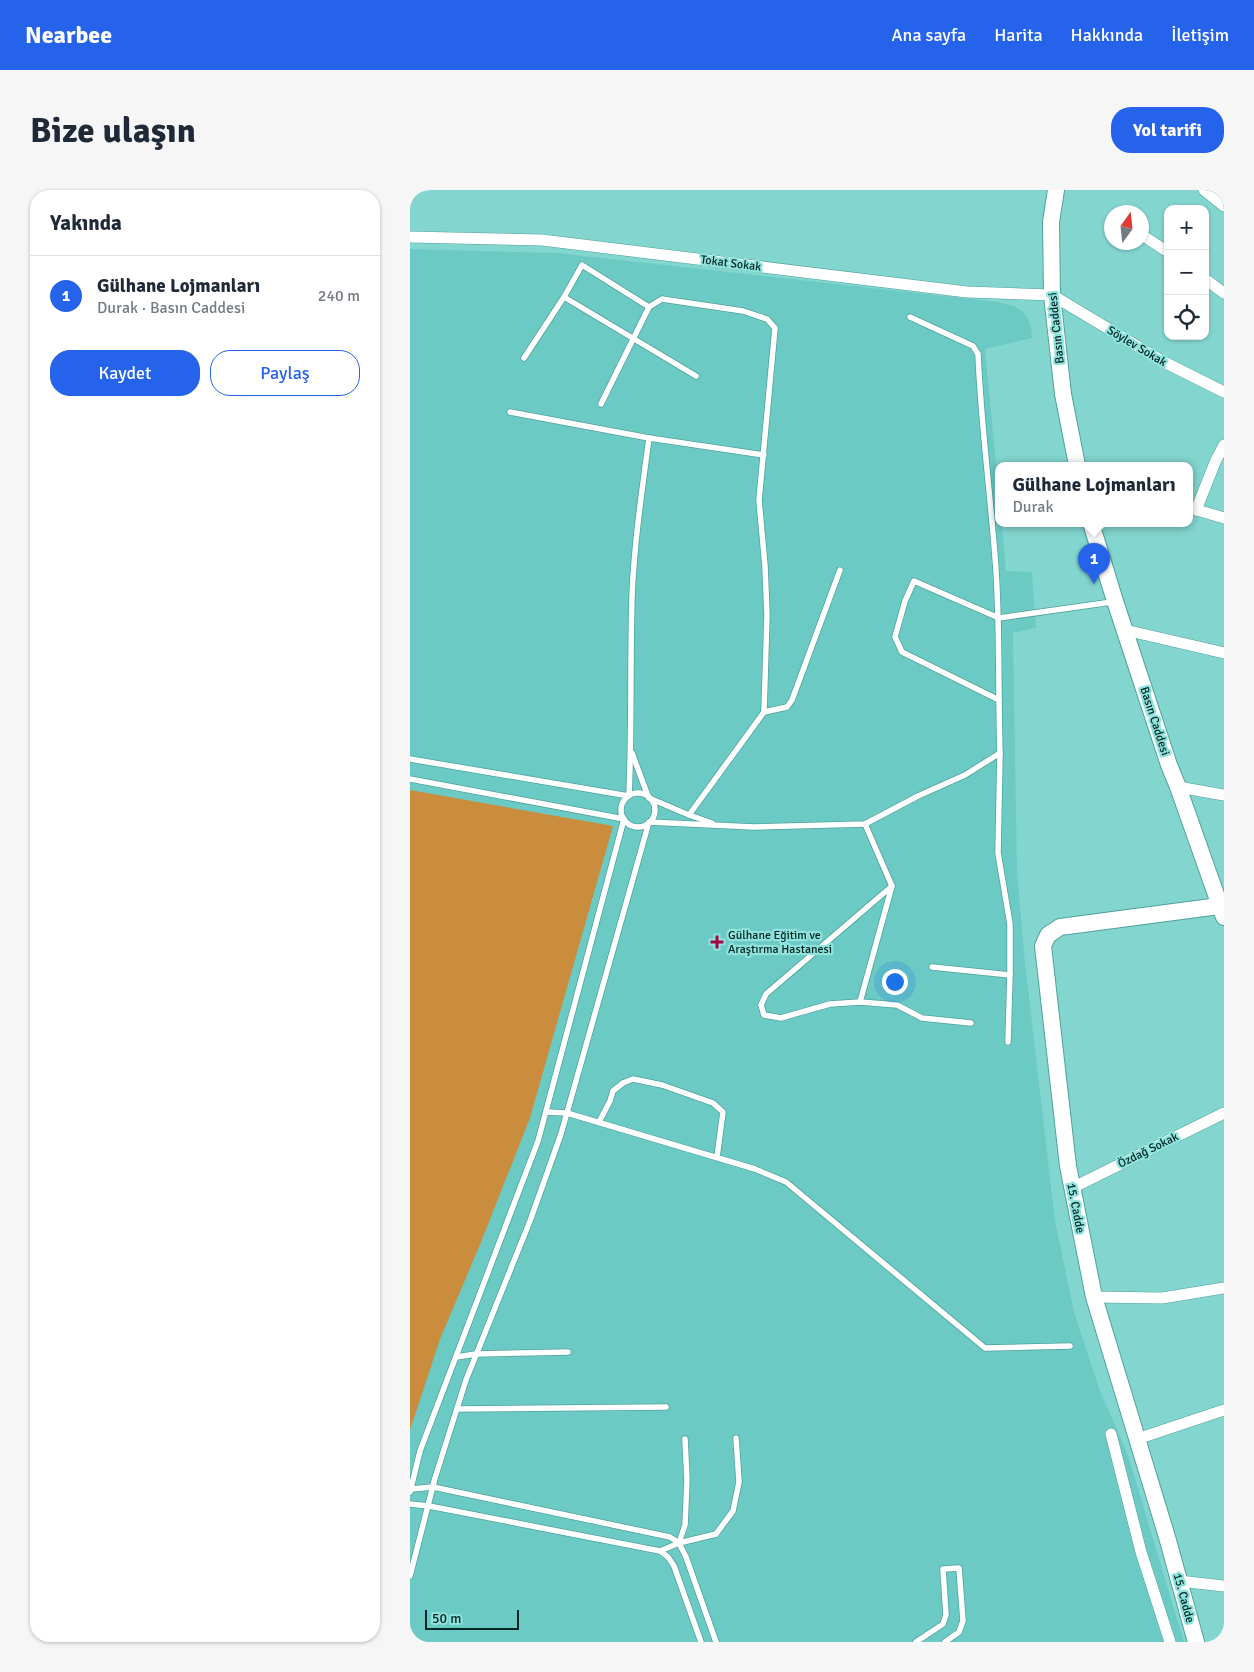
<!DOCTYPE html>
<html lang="tr">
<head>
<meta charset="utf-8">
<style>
  :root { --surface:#fff; --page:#f6f6f7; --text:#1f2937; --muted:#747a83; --line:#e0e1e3; --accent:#2563eb }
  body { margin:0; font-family:Signika,sans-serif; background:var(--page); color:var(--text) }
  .controls { position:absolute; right:15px; top:15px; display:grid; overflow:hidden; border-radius:10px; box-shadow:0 1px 4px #0004 }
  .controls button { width:45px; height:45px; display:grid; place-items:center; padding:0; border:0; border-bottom:1px solid var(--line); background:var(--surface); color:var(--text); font:25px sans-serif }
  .compass { position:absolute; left:694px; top:15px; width:45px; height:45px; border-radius:50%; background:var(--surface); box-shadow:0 1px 4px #0004; rotate:15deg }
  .scale { position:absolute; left:15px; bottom:12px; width:94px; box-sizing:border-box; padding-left:5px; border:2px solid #022624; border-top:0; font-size:14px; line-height:18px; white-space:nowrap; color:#022624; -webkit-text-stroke:4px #90e3dd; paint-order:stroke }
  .you { position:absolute; left:484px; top:791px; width:18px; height:18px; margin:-12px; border:4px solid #fff; border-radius:50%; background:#1a73e8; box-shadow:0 0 0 8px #1a73e833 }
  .badge { display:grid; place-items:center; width:32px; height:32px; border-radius:50%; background:var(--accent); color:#fff; font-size:16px; font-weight:700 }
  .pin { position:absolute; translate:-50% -41px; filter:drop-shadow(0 1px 2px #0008) }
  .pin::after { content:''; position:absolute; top:26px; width:18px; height:15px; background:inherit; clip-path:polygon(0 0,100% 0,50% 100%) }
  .popup { position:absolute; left:585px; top:272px; width:198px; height:65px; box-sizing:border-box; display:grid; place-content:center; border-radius:10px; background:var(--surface); filter:drop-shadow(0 1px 4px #0005); font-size:16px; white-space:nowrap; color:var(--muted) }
  .popup b { font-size:19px; color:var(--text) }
  .popup::after { content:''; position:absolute; left:50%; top:100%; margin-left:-10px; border:10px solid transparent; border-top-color:var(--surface) }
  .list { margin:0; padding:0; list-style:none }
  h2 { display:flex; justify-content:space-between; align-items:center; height:65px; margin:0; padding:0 20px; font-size:21px }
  h2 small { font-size:16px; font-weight:400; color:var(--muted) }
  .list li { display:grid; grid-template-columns:32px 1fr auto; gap:15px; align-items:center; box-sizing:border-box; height:80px; padding:0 20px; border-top:1px solid var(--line) }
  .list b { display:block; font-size:19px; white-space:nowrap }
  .list p { margin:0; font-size:16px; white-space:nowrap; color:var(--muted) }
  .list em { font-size:16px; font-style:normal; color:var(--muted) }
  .actions { display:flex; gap:10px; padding:15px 20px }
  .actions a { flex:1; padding:11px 0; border:1px solid var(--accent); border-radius:20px; text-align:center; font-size:18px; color:var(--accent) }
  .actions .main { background:var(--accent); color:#fff }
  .icon { flex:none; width:28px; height:28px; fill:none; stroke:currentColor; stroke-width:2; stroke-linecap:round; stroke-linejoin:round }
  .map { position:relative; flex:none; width:814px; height:1452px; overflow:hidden; border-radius:20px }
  header { display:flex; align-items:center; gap:30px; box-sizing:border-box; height:70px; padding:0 25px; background:var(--accent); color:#fff }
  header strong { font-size:24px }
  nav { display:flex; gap:28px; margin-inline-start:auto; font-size:18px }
  .intro { display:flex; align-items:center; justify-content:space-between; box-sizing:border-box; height:120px; padding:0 30px }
  h1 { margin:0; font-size:35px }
  .button { padding:12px 22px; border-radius:20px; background:var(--accent); color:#fff; font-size:18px; font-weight:700 }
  main { display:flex; gap:30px; padding:0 30px }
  aside { flex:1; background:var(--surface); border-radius:20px; box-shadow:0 1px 4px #0004 }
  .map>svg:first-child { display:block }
  .built { fill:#6ccac4 }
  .green { fill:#ca8c3d }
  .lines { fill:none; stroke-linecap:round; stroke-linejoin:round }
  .lane-casing { stroke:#4fa29c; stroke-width:7 }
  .street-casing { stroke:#4fa29c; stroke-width:12 }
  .secondary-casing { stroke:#4fa29c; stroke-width:18 }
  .lane { stroke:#fff; stroke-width:5.5 }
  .street { stroke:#fff; stroke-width:11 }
  .secondary { stroke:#fff; stroke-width:16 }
  .poi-dot { fill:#a30741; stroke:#90e3dd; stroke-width:2 }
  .labels { text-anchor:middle; stroke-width:4.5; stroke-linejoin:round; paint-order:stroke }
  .street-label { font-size:12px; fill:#022624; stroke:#90e3dd }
  .poi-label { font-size:12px; fill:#022624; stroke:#90e3dd; text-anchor:start }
</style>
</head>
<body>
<header>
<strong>Nearbee</strong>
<nav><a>Ana sayfa</a><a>Harita</a><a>Hakkında</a><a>İletişim</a></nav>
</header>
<div class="intro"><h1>Bize ulaşın</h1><a class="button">Yol tarifi</a></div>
<main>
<aside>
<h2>Yakında<small></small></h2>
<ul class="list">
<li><span class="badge">1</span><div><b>Gülhane Lojmanları</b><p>Durak · Basın Caddesi</p></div><em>240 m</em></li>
</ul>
<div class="actions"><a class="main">Kaydet</a><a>Paylaş</a></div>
</aside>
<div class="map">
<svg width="814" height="1452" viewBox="0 0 814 1452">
  <rect width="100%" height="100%" fill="#83d6d0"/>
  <polygon class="built" points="0,59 147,63 588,112 604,116 613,122 618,129 621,138 622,148 575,159 589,305 589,333 592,333 596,381 622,382 626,438 603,443 607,682 615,773 645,1031 664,1122 690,1201 718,1265 774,1452 0,1452"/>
  <polygon class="green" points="0,600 203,636 120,928 69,1057 30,1149 0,1240"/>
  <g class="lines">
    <g class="lane-casing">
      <g id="lane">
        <polyline points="154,107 172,75 239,117"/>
        <polyline points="114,168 154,107 286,186"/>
        <polyline points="191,214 239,117 252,109 333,121 357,129 365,138 349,310 355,376 357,425 354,522 279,625"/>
        <polyline points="239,248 354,265"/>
        <polyline points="589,510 492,462 485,447 495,411 504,391 589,428 702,412"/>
        <polyline points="354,522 377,517 382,510 430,380"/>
        <polyline points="222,563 238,606"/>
        <path d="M0,569L219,606C222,540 220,474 222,407C224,354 232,301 239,248L100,222"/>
        <polyline points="0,589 214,629 128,951 10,1261 0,1302"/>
        <circle cx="228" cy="620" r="17"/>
        <polyline points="239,608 279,625 302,633"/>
        <polyline points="482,696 356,804 351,815 354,825 371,828 420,814 450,812 487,815 512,828 561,833"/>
        <polyline points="522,777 600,785 600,734 588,663 590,563"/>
        <polyline points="450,812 482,696 455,634"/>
        <polyline points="598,852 600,785"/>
        <polyline points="136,922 157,923 345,979 376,992 575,1158 660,1156"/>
        <polyline points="189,932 200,911 203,901 213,893 223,889 252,895 303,913 313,922 307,967"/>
        <polyline points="46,1167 66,1164 158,1162"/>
        <polyline points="47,1219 256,1217"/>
        <polyline points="1,1299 23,1297 260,1347 269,1353 276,1367 306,1452"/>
        <polyline points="0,1314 19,1316 250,1361 258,1367 264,1376 291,1452"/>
        <polyline points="269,1353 275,1335 277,1290 275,1249"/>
        <polyline points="250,1361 269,1353 306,1344 323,1321 329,1292 326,1248"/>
        <path d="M0,1386L25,1288L56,1190L120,1031L151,944L239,632L344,637L455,634L508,606L555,585L590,563C588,502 590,441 586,380C581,308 571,236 568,164L563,156L500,127"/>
        <polyline points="506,1452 533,1434 536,1425 533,1379 549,1378 553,1431 549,1442 535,1452"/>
      </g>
    </g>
    <g class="street-casing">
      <g id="street">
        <polyline points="794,0 814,16"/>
        <polyline points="732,45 758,62"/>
        <polyline points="0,47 132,50 557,102 642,105 752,171 814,202"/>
        <polyline points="795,89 814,103"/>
        <polyline points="780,318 814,328"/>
        <polyline points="786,320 806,270 814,255"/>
        <polyline points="715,440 814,463"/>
        <polyline points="768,597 814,605"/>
        <polyline points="662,998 814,923"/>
        <polyline points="684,1107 752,1108 814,1098"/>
        <polyline points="701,1244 731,1362 760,1452"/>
        <polyline points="727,1249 814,1220"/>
        <polyline points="769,1391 814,1396"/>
      </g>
    </g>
    <g class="secondary-casing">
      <g id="secondary">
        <polyline points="646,0 641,32 642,105 653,204 667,275"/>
        <polyline points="681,333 705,411 759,575 768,597 814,727"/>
        <polyline points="786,1452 757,1347 684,1107 658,976 633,756 638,745 650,737 809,716"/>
      </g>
    </g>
    <use href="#lane" class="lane"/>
    <use href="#street" class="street"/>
    <use href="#secondary" class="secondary"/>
  </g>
  <path class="poi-dot" d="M304.5 744.5h5v5h5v5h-5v5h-5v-5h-5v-5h5z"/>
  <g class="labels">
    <g class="street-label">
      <text transform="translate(321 73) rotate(7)" y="4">Tokat Sokak</text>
      <text transform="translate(646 138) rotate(-96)" y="4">Basın Caddesi</text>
      <text transform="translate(727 156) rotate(31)" y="4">Söylev Sokak</text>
      <text transform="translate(745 531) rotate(72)" y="4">Basın Caddesi</text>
      <text transform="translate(738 960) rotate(-26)" y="4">Özdağ Sokak</text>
      <text transform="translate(666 1018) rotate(79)" y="4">15. Cadde</text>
      <text transform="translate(774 1408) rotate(75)" y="4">15. Cadde</text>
    </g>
    <g class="poi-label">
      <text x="318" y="749">Gülhane Eğitim ve<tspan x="318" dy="14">Araştırma Hastanesi</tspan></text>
    </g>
  </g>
</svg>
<div class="controls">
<button>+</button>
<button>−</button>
<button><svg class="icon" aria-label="locate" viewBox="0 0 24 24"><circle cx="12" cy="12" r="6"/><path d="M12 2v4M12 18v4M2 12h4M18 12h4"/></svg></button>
</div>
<svg class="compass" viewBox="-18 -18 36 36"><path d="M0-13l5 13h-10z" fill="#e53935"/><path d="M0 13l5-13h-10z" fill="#747a83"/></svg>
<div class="scale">50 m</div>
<div class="you"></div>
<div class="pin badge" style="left:684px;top:394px">1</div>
<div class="popup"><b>Gülhane Lojmanları</b>Durak</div>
</div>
</main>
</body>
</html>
